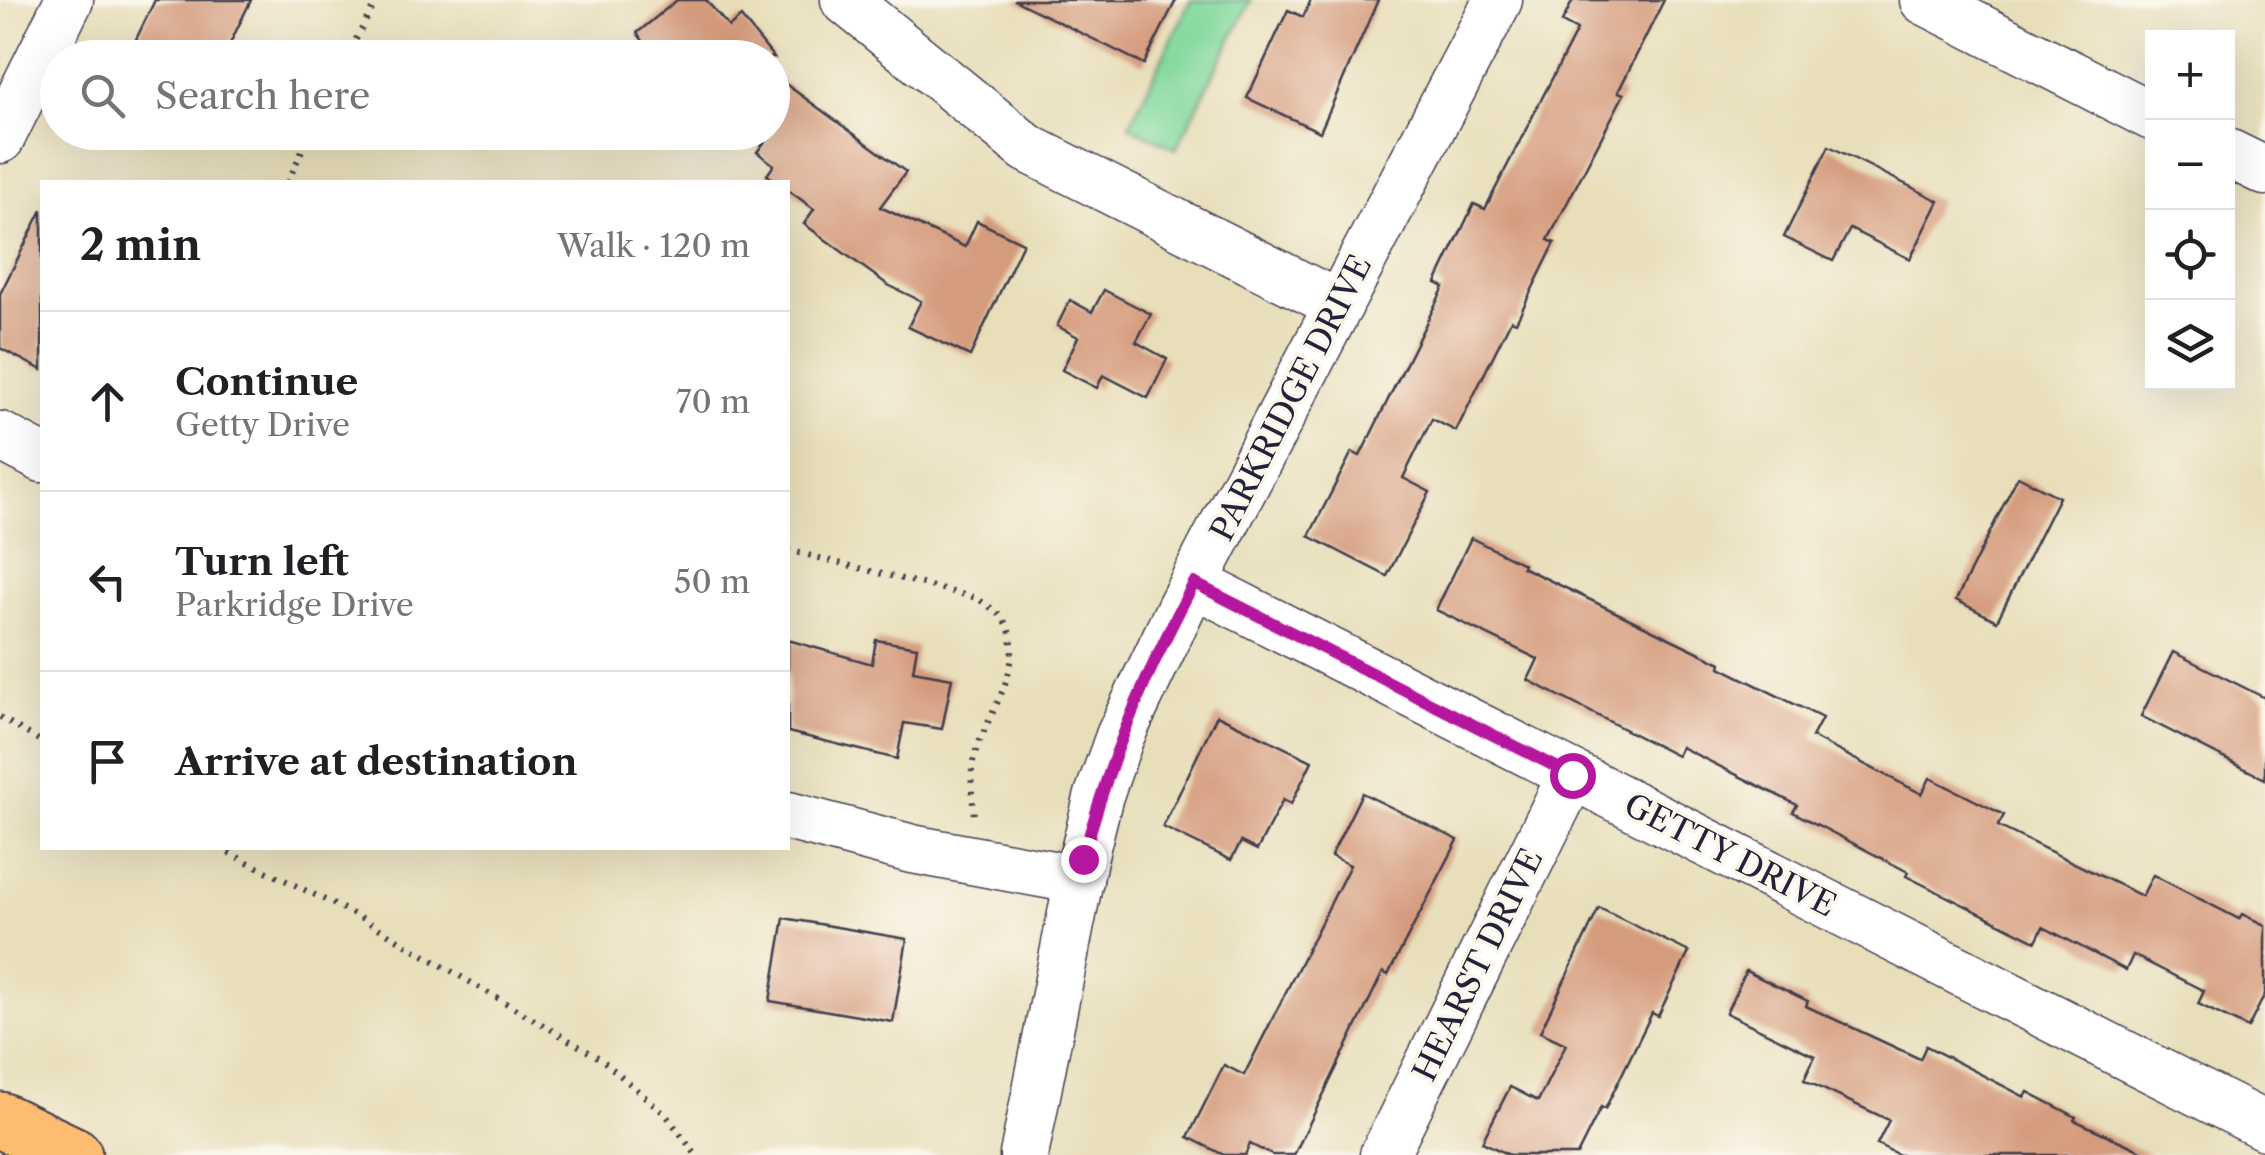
<!DOCTYPE html>
<html lang="en">
<head>
<meta charset="utf-8">
<style>
  :root { --surface:#fff; --page:#f6f6f6; --text:#202124; --muted:#757577; --line:#e0e0e0 }
  body { margin:0; font-family:"Libre Caslon Text",serif; background:var(--page); color:var(--text) }
  .controls { position:absolute; right:30px; top:30px; display:grid; overflow:hidden; border-radius:0px; box-shadow:0 10px 40px #0002 }
  .controls button { width:90px; height:90px; display:grid; place-items:center; padding:0; border:0; border-bottom:2px solid var(--line); background:var(--surface); color:var(--text); font:50px sans-serif }
  .stop { position:absolute; width:30px; height:30px; margin:-22px; border:8px solid #b5179e; border-radius:50%; background:#fff }
  .stop.end { background:#b5179e; border-color:#fff; box-shadow:0 2px 10px #0008 }
  .list { margin:0; padding:0; list-style:none }
  h2 { display:flex; justify-content:space-between; align-items:center; height:130px; margin:0; padding:0 40px; font-size:42px }
  h2 small { font-size:32px; font-weight:400; color:var(--muted) }
  .list li { display:grid; grid-template-columns:65px 1fr auto; gap:30px; align-items:center; box-sizing:border-box; height:180px; padding:0 40px; border-top:2px solid var(--line) }
  .list b { display:block; font-size:38px; white-space:nowrap }
  .list p { margin:0; font-size:32px; white-space:nowrap; color:var(--muted) }
  .list em { font-size:32px; font-style:normal; color:var(--muted) }
  .icon { flex:none; width:55px; height:55px; fill:none; stroke:currentColor; stroke-width:2; stroke-linecap:round; stroke-linejoin:round }
  .map { position:relative; flex:none; width:2265px; height:1155px; overflow:hidden }
  .search { position:absolute; background:var(--surface); box-shadow:0 10px 40px #0002; left:40px; top:40px; width:750px; height:110px; display:flex; align-items:center; gap:25px; box-sizing:border-box; padding:0 35px; border-radius:55px; color:var(--muted); font-size:38px }
  .panel { position:absolute; background:var(--surface); box-shadow:0 10px 40px #0002; left:40px; top:180px; width:750px; height:670px; border-radius:0px }
  .map>svg:first-child { display:block }
  .green { fill:#80d89c; stroke:#517d6c; stroke-width:2.5 }
  .building { fill:#d59b7d }
  .lines { fill:none; stroke-linecap:round; stroke-linejoin:round }
  .minor-casing { stroke:#403e4e; stroke-width:51 }
  .trunk-casing { stroke:#403e4e; stroke-width:59 }
  .path { stroke:#403e4e; stroke-width:6; stroke-dasharray:2.5 8; stroke-linecap:butt }
  .minor { stroke:#fff; stroke-width:48 }
  .trunk { stroke:#fdbc6f; stroke-width:55 }
  .route { stroke:#b5179e; stroke-width:12 }
  .labels { text-anchor:middle; stroke-width:8; stroke-linejoin:round; paint-order:stroke }
  .street-label { font-size:32px; fill:#22223b; stroke:#fbf7ec }
</style>
</head>
<body>
<div class="map">
<svg width="2265" height="1155" viewBox="0 0 2265 1155">
  <rect width="100%" height="100%" fill="#fbf7ec"/>
  <filter id="ink" filterUnits="userSpaceOnUse"><feTurbulence type="fractalNoise" baseFrequency=".01" numOctaves="2"/><feDisplacementMap in="SourceGraphic" scale="20" xChannelSelector="R" yChannelSelector="G"/><feConvolveMatrix kernelMatrix="1 2 1 2 8 2 1 2 1" color-interpolation-filters="sRGB"/></filter>
  <filter id="wash" filterUnits="userSpaceOnUse"><feTurbulence type="fractalNoise" baseFrequency=".0048" numOctaves="4" result="noise"/><feDisplacementMap in="SourceGraphic" scale="40" xChannelSelector="R" yChannelSelector="G"/><feGaussianBlur stdDeviation="2.25" result="paint"/><feColorMatrix in="noise" values="0 0 0 0 0 0 0 0 0 0 0 0 0 0 0 0 0 1.4 0 .05"/><feComposite in="paint" operator="in"/></filter>
  <g filter="url(#wash)">
    <rect width="100%" height="100%" fill="#e8deba"/>
    <polygon class="green" points="1191,0 1251,0 1176,149 1129,126"/>
    <g id="blocks">
      <g class="building">
        <polygon points="155,0 251,0 223,58 127,58"/>
        <polygon points="677,0 706,0 729,27 741,17 774,58 656,58 637,33"/>
        <polygon points="1014,0 1176,0 1144,64"/>
        <polygon points="1311,0 1378,0 1320,132 1247,98 1288,10 1303,17"/>
        <polygon points="1573,0 1664,0 1618,92 1624,94 1548,240 1555,243 1516,322 1511,320 1456,431 1432,419 1403,478 1430,492 1387,576 1309,536 1352,452 1360,456 1444,287 1436,283 1474,204 1485,209 1577,30 1562,22"/>
        <polygon points="772,74 906,172 880,207 965,247 977,221 1023,243 970,356 908,327 921,301 888,285 804,224 814,209 788,190 788,182 778,182 767,175 774,165 757,152 772,132"/>
        <polygon points="1829,146 1939,201 1910,259 1850,229 1833,261 1784,237"/>
        <polygon points="42,210 42,370 0,348 0,294"/>
        <polygon points="1104,290 1151,314 1136,342 1167,359 1148,398 1103,375 1097,388 1062,370 1078,337 1057,326 1070,300 1092,312"/>
        <polygon points="2018,476 2059,497 1997,621 1956,600"/>
        <polygon points="1471,538 1523,564 1522,567 1721,663 1720,667 1822,718 1812,737 1922,794 1930,778 2004,815 1998,826 2142,896 2153,875 2239,919 2242,914 2265,925 2265,994 2248,1028 2198,1004 2204,991 2133,955 2126,970 2043,927 2036,941 1906,876 1908,872 1793,812 1797,805 1681,747 1677,756 1528,680 1538,659 1436,610"/>
        <polygon points="788,640 872,664 876,640 917,647 913,671 952,678 942,729 904,723 897,759 788,732"/>
        <polygon points="2173,652 2265,698 2265,779 2141,716"/>
        <polygon points="1217,715 1312,761 1291,804 1283,800 1257,850 1241,842 1231,860 1163,827"/>
        <polygon points="1362,793 1458,840 1388,975 1383,972 1294,1155 1272,1155 1250,1144 1245,1155 1224,1155 1188,1137 1224,1065 1244,1075 1350,865 1331,856"/>
        <polygon points="1599,908 1689,952 1658,1016 1652,1013 1605,1109 1601,1107 1577,1155 1509,1155 1482,1142 1510,1087 1538,1101 1566,1044 1540,1032"/>
        <polygon points="784,918 907,939 893,1022 770,1001"/>
        <polygon points="1746,971 1808,1001 1806,1006 1920,1059 1926,1046 2025,1097 2028,1092 2076,1117 2074,1120 2150,1155 1899,1155 1877,1144 1889,1120 1804,1080 1815,1056 1726,1013"/>
      </g>
    </g>
  </g>
  <g filter="url(#ink)">
    <use href="#blocks" fill-opacity="0" stroke="#403e4e" stroke-width="2.5"/>
    <g class="lines">
      <g class="minor-casing">
        <g id="minor">
          <polyline points="845,0 1027,148 1339,305"/>
          <polyline points="1924,0 2152,116"/>
          <polyline points="0,139 69,0"/>
          <polyline points="2228,153 2265,171"/>
          <polyline points="0,436 42,458"/>
          <polyline points="1194,583 2265,1126"/>
          <polyline points="788,816 912,849 1079,880"/>
          <polyline points="1024,1155 1083,859 1099,795 1120,736 1181,607 1498,0"/>
          <polyline points="1384,1155 1572,775"/>
        </g>
      </g>
      <g class="trunk-casing">
        <polyline id="trunk" points="0,1120 74,1155"/>
      </g>
      <g class="path">
        <polyline points="346,58 377,0"/>
        <polyline points="288,182 310,132"/>
        <path d="M788,550L977,598C987,606 1000,612 1006,624C1028,664 985,718 974,757C969,778 973,798 974,819"/>
        <polyline points="0,717 42,742"/>
        <polyline points="219,848 356,915 601,1059 666,1115 696,1155"/>
      </g>
      <use href="#minor" class="minor"/>
      <use href="#trunk" class="trunk"/>
    </g>
  </g>
  <g class="lines" filter="url(#ink)">
    <path class="route" d="M1083,859C1108,761 1146,672 1194,583L1572,775"/>
  </g>
  <g class="labels">
    <g class="street-label">
      <text transform="translate(1291 398) rotate(-63)" y="11">PARKRIDGE DRIVE</text>
      <text transform="translate(1730 855) rotate(27)" y="11">GETTY DRIVE</text>
      <text transform="translate(1478 965) rotate(-64)" y="11">HEARST DRIVE</text>
    </g>
  </g>
</svg>
<div class="controls">
<button>+</button>
<button>−</button>
<button><svg class="icon" aria-label="locate" viewBox="0 0 24 24"><circle cx="12" cy="12" r="6"/><path d="M12 2v4M12 18v4M2 12h4M18 12h4"/></svg></button>
<button><svg class="icon" aria-label="layers" viewBox="0 0 24 24"><path d="M12 4l9 5-9 5-9-5zM3 14l9 5 9-5"/></svg></button>
</div>
<div class="stop" style="left:1572px;top:775px"></div>
<div class="stop end" style="left:1083px;top:859px"></div>
<div class="search"><svg class="icon" aria-label="search" viewBox="0 0 24 24"><circle cx="10" cy="10" r="6"/><path d="M15 15l6 6"/></svg>Search here</div>
<section class="panel">
<h2>2 min<small>Walk · 120 m</small></h2>
<ul class="list">
<li><svg class="icon" aria-label="ahead" viewBox="0 0 24 24"><path d="M12 20V5M6 11l6-6 6 6"/></svg><div><b>Continue</b><p>Getty Drive</p></div><em>70 m</em></li>
<li><svg class="icon" aria-label="left" viewBox="0 0 24 24"><path d="M17 20v-9H6M10 6l-5 5 5 5"/></svg><div><b>Turn left</b><p>Parkridge Drive</p></div><em>50 m</em></li>
<li><svg class="icon" aria-label="arrive" viewBox="0 0 24 24"><path d="M6 21V4h12l-3 4 3 4H6"/></svg><div><b>Arrive at destination</b></div></li>
</ul>
</section>
</div>
</body>
</html>
